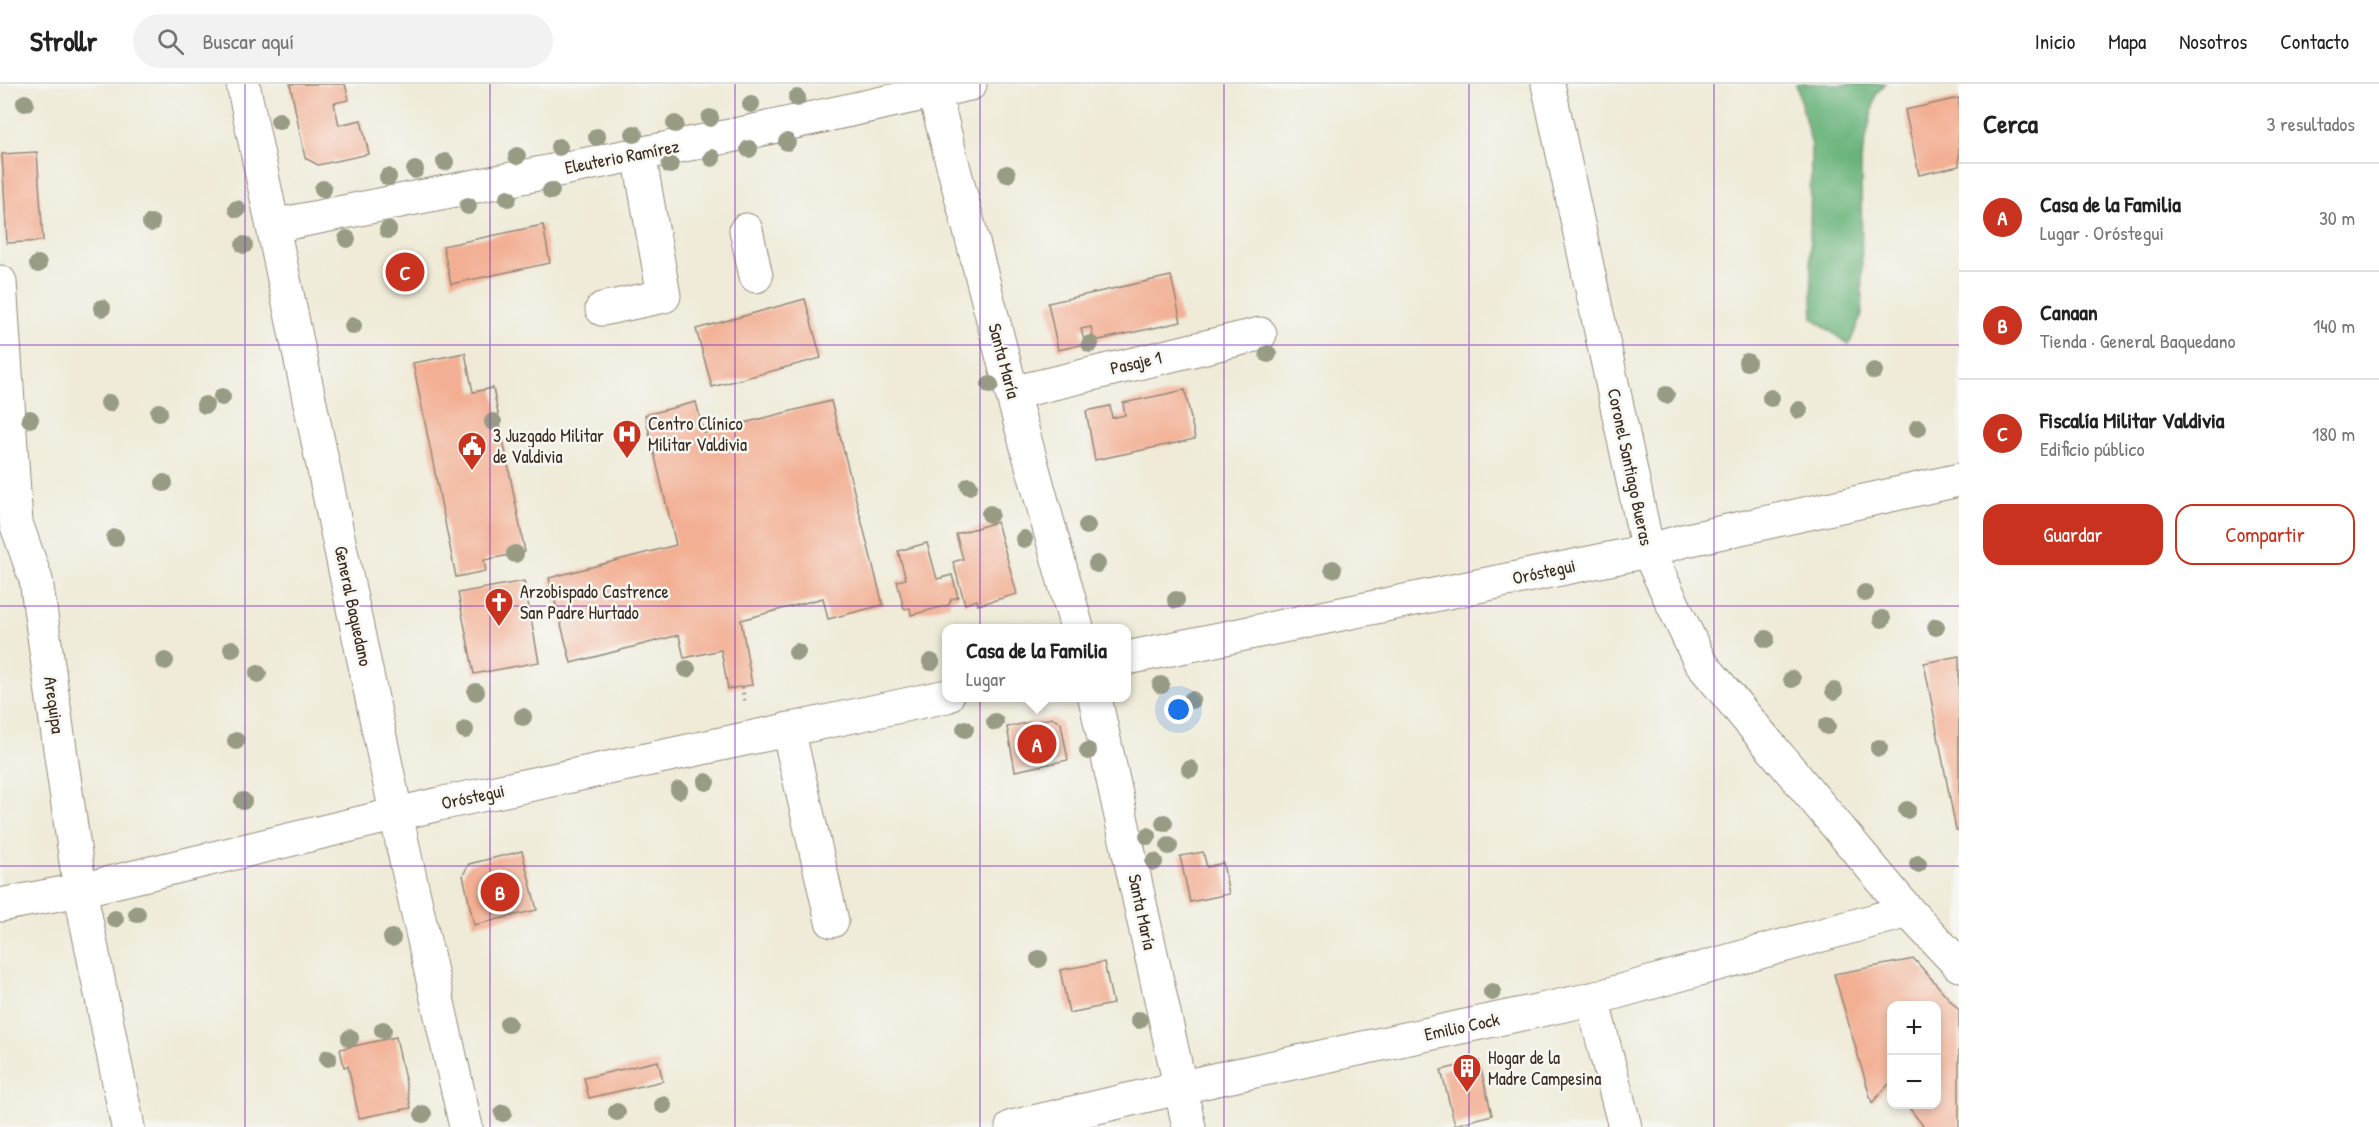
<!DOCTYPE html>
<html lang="es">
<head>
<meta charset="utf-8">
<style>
  :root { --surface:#fff; --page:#f2f2f2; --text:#222; --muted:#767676; --line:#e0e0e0; --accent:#c8321e }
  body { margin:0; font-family:"Patrick Hand",sans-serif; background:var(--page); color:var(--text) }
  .controls { position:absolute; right:18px; bottom:18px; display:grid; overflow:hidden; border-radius:12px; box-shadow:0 3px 9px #0003 }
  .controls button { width:54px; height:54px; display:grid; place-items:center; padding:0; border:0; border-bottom:2px solid var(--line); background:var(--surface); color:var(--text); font:30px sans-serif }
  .you { position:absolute; left:1179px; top:626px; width:21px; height:21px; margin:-15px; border:4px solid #fff; border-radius:50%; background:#1a73e8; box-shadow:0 0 0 9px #1a73e833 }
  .badge { display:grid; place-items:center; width:39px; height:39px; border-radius:50%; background:var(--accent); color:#fff; font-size:20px; font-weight:700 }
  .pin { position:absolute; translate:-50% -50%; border:3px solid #fff; box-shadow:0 2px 6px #0006 }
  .popup { position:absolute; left:942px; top:540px; width:189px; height:78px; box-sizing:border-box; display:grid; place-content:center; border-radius:12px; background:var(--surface); filter:drop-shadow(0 2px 4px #0005); font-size:20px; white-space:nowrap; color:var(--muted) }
  .popup b { font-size:22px; color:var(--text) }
  .popup::after { content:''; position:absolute; left:50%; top:100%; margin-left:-12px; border:12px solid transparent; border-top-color:var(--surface) }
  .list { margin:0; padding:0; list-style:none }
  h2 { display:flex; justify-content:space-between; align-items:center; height:78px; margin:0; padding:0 24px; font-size:26px }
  h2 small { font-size:20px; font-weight:400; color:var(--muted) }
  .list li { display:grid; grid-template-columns:39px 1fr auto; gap:18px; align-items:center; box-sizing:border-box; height:108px; padding:0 24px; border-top:2px solid var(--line) }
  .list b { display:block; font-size:22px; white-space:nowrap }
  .list p { margin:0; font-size:20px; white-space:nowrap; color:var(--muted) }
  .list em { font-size:20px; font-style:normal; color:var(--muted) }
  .actions { display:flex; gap:12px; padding:18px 24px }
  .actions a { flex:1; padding:14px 0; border:2px solid var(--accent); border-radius:18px; text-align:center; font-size:21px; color:var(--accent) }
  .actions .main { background:var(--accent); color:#fff }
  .icon { flex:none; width:33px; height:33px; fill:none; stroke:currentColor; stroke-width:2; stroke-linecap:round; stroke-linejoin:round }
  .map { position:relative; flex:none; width:1959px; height:1043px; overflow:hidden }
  header { display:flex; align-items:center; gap:36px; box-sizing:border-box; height:84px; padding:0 30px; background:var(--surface); border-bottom:2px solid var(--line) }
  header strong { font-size:28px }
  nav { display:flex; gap:33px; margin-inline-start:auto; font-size:21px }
  .search { width:420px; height:54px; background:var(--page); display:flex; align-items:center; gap:15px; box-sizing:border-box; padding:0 21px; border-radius:33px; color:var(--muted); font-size:22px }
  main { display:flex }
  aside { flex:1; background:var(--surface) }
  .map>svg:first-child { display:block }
  .forest { fill:#6ab47c; stroke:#526f4d; stroke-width:1.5 }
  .building { fill:#f3af93 }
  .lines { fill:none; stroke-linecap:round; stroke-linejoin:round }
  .minor-casing { stroke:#958a7b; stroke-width:35 }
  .major-casing { stroke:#958a7b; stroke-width:35 }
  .path { stroke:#958a7b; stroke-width:4; stroke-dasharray:1.5 4.5; stroke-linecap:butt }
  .minor { stroke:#fff; stroke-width:33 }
  .major { stroke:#fff; stroke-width:33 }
  .tree { fill:#989c85 }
  .grid { fill:none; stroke:#7b2cbf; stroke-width:1.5; stroke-opacity:0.55 }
  .labels { text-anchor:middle; stroke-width:5; stroke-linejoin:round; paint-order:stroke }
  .street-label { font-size:18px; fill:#3b2a1e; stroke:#f6f6f2 }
  .poi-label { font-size:18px; fill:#3b2a1e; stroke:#f6f6f2; text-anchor:start }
</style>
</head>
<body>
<header>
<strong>Strollr</strong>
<div class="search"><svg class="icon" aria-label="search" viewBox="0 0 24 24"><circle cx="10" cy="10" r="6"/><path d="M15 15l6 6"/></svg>Buscar aquí</div>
<nav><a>Inicio</a><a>Mapa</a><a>Nosotros</a><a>Contacto</a></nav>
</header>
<main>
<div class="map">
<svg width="1959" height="1043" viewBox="0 0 1959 1043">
  <rect width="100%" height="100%" fill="#f6f6f2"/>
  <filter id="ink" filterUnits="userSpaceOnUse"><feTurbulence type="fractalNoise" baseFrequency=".0167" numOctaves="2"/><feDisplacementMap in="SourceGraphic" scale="12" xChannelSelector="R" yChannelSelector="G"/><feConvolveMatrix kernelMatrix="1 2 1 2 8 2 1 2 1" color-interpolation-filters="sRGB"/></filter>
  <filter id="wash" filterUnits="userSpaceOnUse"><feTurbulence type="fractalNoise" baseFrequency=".008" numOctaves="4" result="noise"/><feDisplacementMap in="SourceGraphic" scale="24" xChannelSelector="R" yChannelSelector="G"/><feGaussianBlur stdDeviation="1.35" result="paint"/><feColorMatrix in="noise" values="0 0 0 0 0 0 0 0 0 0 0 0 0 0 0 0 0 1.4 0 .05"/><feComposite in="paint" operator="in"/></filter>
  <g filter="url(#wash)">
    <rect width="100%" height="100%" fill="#efebd8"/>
    <polygon class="forest" points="1796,0 1885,0 1876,10 1861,76 1862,230 1849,261 1813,234 1810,167 1811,58"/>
    <g id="blocks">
      <g class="building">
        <polygon points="290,0 345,0 349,16 334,19 339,41 361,36 369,70 318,81 305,74"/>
        <polygon points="1959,14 1959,82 1919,91 1905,26"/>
        <polygon points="37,68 43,157 7,159 2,70"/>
        <polygon points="543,141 550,179 451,200 443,162"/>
        <polygon points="1171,192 1181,238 1094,257 1091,243 1081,245 1085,260 1058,266 1048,219"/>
        <polygon points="805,215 821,274 712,303 696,245"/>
        <polygon points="465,269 473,308 493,304 525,468 484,476 486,487 456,493 413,279"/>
        <polygon points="1185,306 1195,355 1095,376 1086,327 1110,322 1112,334 1125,331 1123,319"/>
        <polygon points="831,317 883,521 828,535 823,514 741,536 752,601 728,605 721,566 684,574 679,551 571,579 549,494 676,461 645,331 696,318 704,349"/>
        <polygon points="997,438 1017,510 978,521 977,516 965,520 953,478 963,475 956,450"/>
        <polygon points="927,459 937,495 952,491 958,513 951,515 949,521 911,531 910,524 904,525 897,497 906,495 898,467"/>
        <polygon points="524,497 539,578 474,590 458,509"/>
        <polygon points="1959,572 1959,746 1956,746 1924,579"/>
        <polygon points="1052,634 1061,639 1068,676 1015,687 1007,643"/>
        <polygon points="522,767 537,826 474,841 463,791 469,780"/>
        <polygon points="1203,768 1207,783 1223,779 1229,810 1190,818 1180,772"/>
        <polygon points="1914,875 1959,926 1959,1043 1924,1043 1906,1020 1936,1020 1936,922 1892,922 1892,1003 1889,1000 1872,1019 1834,890"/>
        <polygon points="1104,878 1113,920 1069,929 1060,886"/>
        <polygon points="396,953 411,1024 359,1034 348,982 344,983 340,965"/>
        <polygon points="658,977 663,997 589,1014 584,994"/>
        <polygon points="1479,977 1492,1031 1455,1041 1441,986"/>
      </g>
    </g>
  </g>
  <g filter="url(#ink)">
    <use href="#blocks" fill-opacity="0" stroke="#958a7b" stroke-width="1.5"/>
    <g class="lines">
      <g class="minor-casing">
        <g id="minor">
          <polyline points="243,0 405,772 466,1043"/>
          <polyline points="932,0 1012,309 1077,544"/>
          <polyline points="273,142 740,50 970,0"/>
          <polyline points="746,146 756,192"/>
          <polyline points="0,198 16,439 36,496 80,806 128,1043"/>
          <polyline points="602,225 664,212 639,70"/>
          <polyline points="1012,309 1260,250"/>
          <polyline points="1127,574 1648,467 1682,457 1959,396"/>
          <polyline points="1095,614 1189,1043"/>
          <polyline points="788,645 832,837"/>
          <polyline points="0,821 80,806 439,720 947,612"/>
          <polyline points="1592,915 1625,1043"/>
          <polyline points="1012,1043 1213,996 1592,915 1908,827"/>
        </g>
      </g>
      <g class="major-casing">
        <polyline id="major" points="1548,0 1648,467 1700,578 1908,827 1959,881"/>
      </g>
      <polyline class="path" points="742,603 745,620"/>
      <use href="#minor" class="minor"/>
      <use href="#major" class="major"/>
    </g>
    <g class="tree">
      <circle cx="797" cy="14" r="9"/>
      <circle cx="25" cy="19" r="9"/>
      <circle cx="751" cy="20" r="9"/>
      <circle cx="710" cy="34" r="9"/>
      <circle cx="279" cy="37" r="9"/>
      <circle cx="675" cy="40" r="9"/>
      <circle cx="634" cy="50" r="9"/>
      <circle cx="597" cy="53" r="9"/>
      <circle cx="787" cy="58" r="9"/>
      <circle cx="559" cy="63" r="9"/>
      <circle cx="749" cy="65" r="9"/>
      <circle cx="517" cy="72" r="9"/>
      <circle cx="712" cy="74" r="9"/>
      <circle cx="445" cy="78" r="9"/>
      <circle cx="670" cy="81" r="9"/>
      <circle cx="415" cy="86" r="9"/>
      <circle cx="1007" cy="90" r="9"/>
      <circle cx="388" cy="93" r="9"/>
      <circle cx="323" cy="105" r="9"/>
      <circle cx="551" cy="107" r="9"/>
      <circle cx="508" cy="114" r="9"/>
      <circle cx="468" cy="122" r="9"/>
      <circle cx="237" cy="125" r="9"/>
      <circle cx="151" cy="139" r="9"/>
      <circle cx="388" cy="146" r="9"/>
      <circle cx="347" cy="155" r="9"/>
      <circle cx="244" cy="161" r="9"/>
      <circle cx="38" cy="180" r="9"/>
      <circle cx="102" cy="224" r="9"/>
      <circle cx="353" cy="242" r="9"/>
      <circle cx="1090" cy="260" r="9"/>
      <circle cx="1268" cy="270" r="9"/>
      <circle cx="1747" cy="278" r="9"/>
      <circle cx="1874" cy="287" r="9"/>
      <circle cx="990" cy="301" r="9"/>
      <circle cx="1666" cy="311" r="9"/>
      <circle cx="222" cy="313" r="9"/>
      <circle cx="1771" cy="314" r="9"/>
      <circle cx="109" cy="319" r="9"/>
      <circle cx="205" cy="321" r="9"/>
      <circle cx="1799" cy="326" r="9"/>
      <circle cx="159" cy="328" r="9"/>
      <circle cx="30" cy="335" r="9"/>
      <circle cx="493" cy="338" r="9"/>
      <circle cx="1918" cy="344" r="9"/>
      <circle cx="164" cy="399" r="9"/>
      <circle cx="969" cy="402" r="9"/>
      <circle cx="990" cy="430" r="9"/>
      <circle cx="1087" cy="442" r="9"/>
      <circle cx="115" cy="454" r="9"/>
      <circle cx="1024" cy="455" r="9"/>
      <circle cx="515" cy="470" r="9"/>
      <circle cx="1097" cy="480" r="9"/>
      <circle cx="1333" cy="485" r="9"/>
      <circle cx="1865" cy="509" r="9"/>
      <circle cx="1176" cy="516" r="9"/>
      <circle cx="1882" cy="535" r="9"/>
      <circle cx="1936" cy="543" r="9"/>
      <circle cx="1766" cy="555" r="9"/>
      <circle cx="232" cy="565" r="9"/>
      <circle cx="797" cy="568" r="9"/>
      <circle cx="165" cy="577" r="9"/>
      <circle cx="931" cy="578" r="9"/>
      <circle cx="687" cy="585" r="9"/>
      <circle cx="258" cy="590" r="9"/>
      <circle cx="1792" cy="595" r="9"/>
      <circle cx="1161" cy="601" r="9"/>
      <circle cx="1834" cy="607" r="9"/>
      <circle cx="476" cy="608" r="9"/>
      <circle cx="1192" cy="616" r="9"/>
      <circle cx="523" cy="633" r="9"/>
      <circle cx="995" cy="638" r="9"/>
      <circle cx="1827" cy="642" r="9"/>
      <circle cx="965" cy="645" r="9"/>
      <circle cx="465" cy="646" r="9"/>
      <circle cx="236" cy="657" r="9"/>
      <circle cx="1879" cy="664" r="9"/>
      <circle cx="1088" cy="667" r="9"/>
      <circle cx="1190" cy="685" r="9"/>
      <circle cx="706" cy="698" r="9"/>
      <circle cx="679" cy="706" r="9"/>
      <circle cx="243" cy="717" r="9"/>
      <circle cx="1907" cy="726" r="9"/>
      <circle cx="1164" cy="739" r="9"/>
      <circle cx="1148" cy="752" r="9"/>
      <circle cx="1169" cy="762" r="9"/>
      <circle cx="1154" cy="778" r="9"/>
      <circle cx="1918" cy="780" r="9"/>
      <circle cx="137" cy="830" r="9"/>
      <circle cx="115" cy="835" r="9"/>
      <circle cx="392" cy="854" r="9"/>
      <circle cx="1039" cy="875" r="9"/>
      <circle cx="1492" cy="908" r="9"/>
      <circle cx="1139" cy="936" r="9"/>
      <circle cx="508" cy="940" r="9"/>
      <circle cx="383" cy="946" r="9"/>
      <circle cx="350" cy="954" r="9"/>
      <circle cx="328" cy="974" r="9"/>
      <circle cx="663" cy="1021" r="9"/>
      <circle cx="617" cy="1028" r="9"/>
      <circle cx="503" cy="1029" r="9"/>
      <circle cx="423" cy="1030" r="9"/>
    </g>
  </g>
  <path class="grid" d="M245,0V1043M490,0V1043M735,0V1043M980,0V1043M1224,0V1043M1469,0V1043M1714,0V1043M0,261H1959M0,522H1959M0,782H1959"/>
  <defs>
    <g id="hospital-pin" transform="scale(1.5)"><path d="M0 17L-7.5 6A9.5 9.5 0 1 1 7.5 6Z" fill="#c8321e" stroke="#f6f6f2"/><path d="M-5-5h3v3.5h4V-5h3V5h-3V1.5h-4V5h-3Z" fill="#fff"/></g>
    <g id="civic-pin" transform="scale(1.5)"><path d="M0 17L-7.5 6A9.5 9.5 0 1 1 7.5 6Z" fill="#c8321e" stroke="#f6f6f2"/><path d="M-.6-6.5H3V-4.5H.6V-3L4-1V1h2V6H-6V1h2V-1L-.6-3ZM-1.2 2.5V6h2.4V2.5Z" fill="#fff"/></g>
    <g id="church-pin" transform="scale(1.5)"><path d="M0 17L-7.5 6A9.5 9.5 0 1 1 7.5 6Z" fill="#c8321e" stroke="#f6f6f2"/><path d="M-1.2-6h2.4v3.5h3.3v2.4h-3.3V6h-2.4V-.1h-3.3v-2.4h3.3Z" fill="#fff"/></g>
    <g id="building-pin" transform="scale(1.5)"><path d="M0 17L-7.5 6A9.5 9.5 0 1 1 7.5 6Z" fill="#c8321e" stroke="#f6f6f2"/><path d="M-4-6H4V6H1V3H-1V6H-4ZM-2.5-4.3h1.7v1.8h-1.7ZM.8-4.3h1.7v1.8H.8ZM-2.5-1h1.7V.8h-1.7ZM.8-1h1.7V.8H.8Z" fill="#fff"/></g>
  </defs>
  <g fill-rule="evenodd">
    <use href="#hospital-pin" x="627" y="350"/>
    <use href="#civic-pin" x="472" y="362"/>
    <use href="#church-pin" x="499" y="518"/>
    <use href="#building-pin" x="1467" y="984"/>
  </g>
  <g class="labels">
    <g class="street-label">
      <text transform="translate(622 73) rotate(-11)" y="6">Eleuterio Ramírez</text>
      <text transform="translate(1004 277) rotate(75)" y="6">Santa María</text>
      <text transform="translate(1136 279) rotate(-13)" y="6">Pasaje 1</text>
      <text transform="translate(1630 383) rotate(78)" y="6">Coronel Santiago Bueras</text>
      <text transform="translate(1544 488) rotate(-12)" y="6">Oróstegui</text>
      <text transform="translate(353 522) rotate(78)" y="6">General Baquedano</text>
      <text transform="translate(54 621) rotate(82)" y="6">Arequipa</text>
      <text transform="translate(473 713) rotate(-12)" y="6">Oróstegui</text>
      <text transform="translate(1142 828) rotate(78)" y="6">Santa María</text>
      <text transform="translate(1462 943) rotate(-12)" y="6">Emilio Cock</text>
    </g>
    <g class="poi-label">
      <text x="648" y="346">Centro Clínico<tspan x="648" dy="21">Militar Valdivia</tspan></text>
      <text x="493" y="358">3 Juzgado Militar<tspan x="493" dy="21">de Valdivia</tspan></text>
      <text x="520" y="514">Arzobispado Castrence<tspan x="520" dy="21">San Padre Hurtado</tspan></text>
      <text x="1488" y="980">Hogar de la<tspan x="1488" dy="21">Madre Campesina</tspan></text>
    </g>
  </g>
</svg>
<div class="controls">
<button>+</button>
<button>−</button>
</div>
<div class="you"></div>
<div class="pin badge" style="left:1037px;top:660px">A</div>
<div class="popup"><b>Casa de la Familia</b>Lugar</div>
<div class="pin badge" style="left:500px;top:808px">B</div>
<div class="pin badge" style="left:405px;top:188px">C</div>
</div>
<aside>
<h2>Cerca<small>3 resultados</small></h2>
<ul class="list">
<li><span class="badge">A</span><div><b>Casa de la Familia</b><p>Lugar · Oróstegui</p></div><em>30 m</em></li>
<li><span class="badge">B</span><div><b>Canaan</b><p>Tienda · General Baquedano</p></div><em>140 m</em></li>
<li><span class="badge">C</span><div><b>Fiscalía Militar Valdivia</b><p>Edificio público</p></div><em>180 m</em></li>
</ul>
<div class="actions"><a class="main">Guardar</a><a>Compartir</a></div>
</aside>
</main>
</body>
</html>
